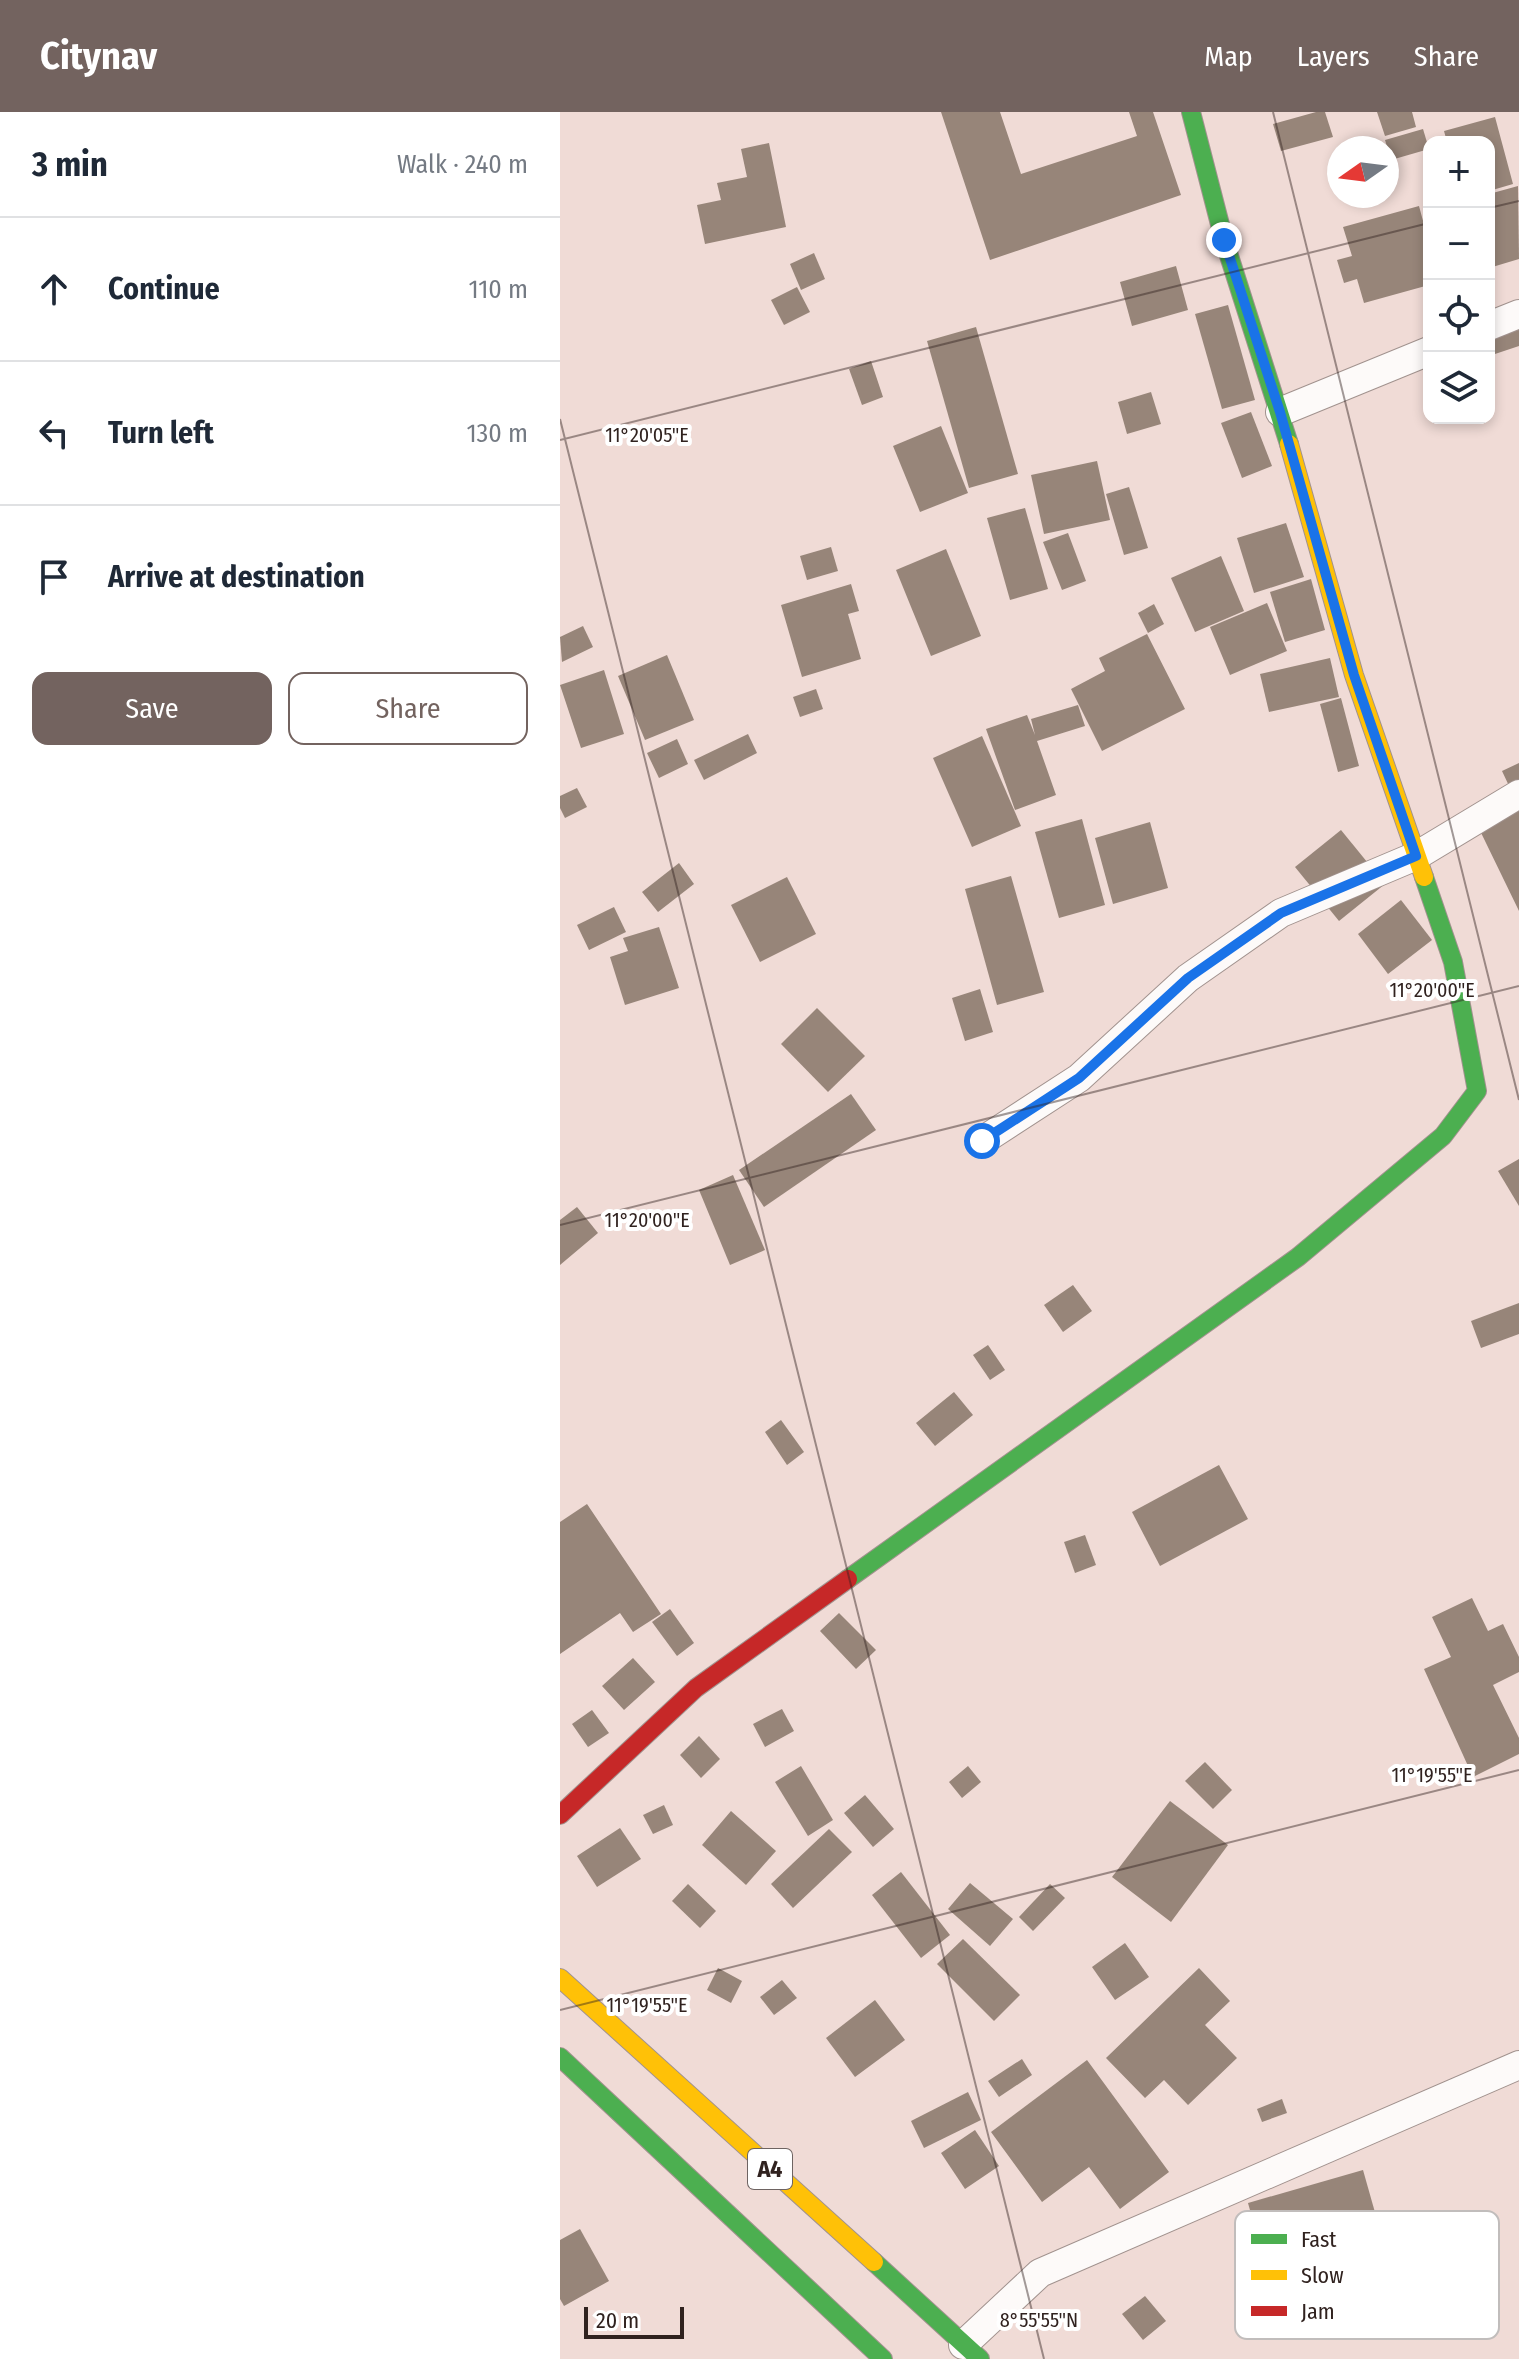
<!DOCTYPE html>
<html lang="en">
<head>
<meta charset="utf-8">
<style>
  :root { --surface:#fff; --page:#f2f2f3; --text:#1f2937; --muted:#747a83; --line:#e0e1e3; --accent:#73635f }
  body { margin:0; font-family:"Fira Sans Condensed",sans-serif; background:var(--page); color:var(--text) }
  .controls { position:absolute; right:24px; top:24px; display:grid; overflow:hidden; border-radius:16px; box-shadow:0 4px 12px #0003 }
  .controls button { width:72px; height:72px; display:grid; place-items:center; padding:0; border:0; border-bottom:2px solid var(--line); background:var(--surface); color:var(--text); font:40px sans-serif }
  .compass { position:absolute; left:767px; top:24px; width:72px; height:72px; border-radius:50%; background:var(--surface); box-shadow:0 4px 12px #0003; rotate:256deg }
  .scale { position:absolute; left:24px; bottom:20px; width:100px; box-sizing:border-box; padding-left:8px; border:4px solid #30221f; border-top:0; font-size:22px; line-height:28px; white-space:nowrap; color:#30221f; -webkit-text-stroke:6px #fff; paint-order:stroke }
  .stop { position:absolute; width:24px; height:24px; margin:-18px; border:6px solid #1a73e8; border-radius:50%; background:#fff }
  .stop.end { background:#1a73e8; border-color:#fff; box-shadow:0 2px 8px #0008 }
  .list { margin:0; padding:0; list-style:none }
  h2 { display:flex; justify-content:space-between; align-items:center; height:104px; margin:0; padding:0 32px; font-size:34px }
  h2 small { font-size:26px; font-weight:400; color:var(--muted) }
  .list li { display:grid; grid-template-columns:52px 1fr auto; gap:24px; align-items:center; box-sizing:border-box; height:144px; padding:0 32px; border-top:2px solid var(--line) }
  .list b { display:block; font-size:30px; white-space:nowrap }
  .list em { font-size:26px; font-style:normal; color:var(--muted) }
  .actions { display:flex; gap:16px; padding:24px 32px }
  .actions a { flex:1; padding:18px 0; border:2px solid var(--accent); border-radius:16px; text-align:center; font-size:28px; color:var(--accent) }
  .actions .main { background:var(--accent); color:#fff }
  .icon { flex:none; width:44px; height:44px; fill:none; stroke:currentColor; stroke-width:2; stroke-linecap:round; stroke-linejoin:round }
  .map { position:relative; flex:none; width:959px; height:2247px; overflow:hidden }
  header { display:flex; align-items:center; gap:48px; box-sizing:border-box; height:112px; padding:0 40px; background:var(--accent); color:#fff }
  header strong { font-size:38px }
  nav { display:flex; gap:44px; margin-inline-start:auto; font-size:28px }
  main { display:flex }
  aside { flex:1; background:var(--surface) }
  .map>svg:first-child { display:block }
  .building { fill:#978579 }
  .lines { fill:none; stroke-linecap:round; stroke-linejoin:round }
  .street-casing { stroke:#a1928e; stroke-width:30 }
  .fast-casing { stroke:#a1928e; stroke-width:20 }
  .slow-casing { stroke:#a1928e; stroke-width:20 }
  .jam-casing { stroke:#a1928e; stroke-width:20 }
  .street { stroke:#fdfaf9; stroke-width:28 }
  .fast { stroke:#4caf50; stroke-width:18 }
  .slow { stroke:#ffc107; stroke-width:18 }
  .jam { stroke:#c62828; stroke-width:18 }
  .route { stroke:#1a73e8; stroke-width:10 }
  .ticks { fill:none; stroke:#30221f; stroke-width:2; stroke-opacity:0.45 }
  .labels { text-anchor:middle; stroke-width:8; stroke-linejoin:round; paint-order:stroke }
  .shield { fill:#fff; stroke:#6e6462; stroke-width:2 }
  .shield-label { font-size:24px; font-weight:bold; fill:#30221f }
  .key { fill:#fff; stroke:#c1bdbc; stroke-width:2 }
  .key-label { font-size:22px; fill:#30221f }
  .ticks-label { font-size:20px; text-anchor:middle; fill:#30221f; stroke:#fff; stroke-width:8; stroke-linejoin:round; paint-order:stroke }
</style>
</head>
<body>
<header>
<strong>Citynav</strong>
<nav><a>Map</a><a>Layers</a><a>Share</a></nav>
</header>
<main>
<aside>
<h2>3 min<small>Walk · 240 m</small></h2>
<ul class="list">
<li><svg class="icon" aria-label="ahead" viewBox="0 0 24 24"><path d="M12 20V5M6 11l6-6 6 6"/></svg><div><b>Continue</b></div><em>110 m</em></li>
<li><svg class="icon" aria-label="left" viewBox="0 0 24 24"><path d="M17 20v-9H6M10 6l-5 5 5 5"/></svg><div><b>Turn left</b></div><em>130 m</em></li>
<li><svg class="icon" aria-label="arrive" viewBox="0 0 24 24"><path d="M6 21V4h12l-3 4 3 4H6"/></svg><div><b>Arrive at destination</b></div></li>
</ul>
<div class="actions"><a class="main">Save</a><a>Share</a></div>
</aside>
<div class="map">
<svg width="959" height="2247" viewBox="0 0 959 2247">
  <rect width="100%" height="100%" fill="#f0dbd6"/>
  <g class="building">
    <polygon points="381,0 440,0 461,62 577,24 569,0 593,0 621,83 430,148"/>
    <polygon points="756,0 765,0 773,25 721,39 713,12"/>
    <polygon points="817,0 852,0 856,15 825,24"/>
    <polygon points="935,5 953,72 929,79 929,30 887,30 884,19"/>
    <polygon points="863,17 869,37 831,48 825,28"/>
    <polygon points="209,31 226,115 145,132 137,93 161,88 157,71 187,65 181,37"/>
    <polygon points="958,74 959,147 929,156 929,82"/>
    <polygon points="859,94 869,131 869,173 804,191 797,167 784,171 777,148 792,144 783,115"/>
    <polygon points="254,141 265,167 241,178 230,152"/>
    <polygon points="616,154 628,198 572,214 560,170"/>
    <polygon points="237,175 250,200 224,213 211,188"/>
    <polygon points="668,193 695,288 662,297 635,202"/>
    <polygon points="416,215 458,362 409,376 367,229"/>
    <polygon points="959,216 959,234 935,242 929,226"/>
    <polygon points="311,249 323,285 302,293 289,257"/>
    <polygon points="591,280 601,312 567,322 558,290"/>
    <polygon points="691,300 712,354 682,366 661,311"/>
    <polygon points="381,314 408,381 360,400 333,334"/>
    <polygon points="537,349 550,408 484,422 471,363"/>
    <polygon points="569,375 588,436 564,443 546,382"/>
    <polygon points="465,396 488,477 450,488 427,406"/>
    <polygon points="726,411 744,465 694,481 677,426"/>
    <polygon points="508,421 526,469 502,478 483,430"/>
    <polygon points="271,435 278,459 247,468 240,444"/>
    <polygon points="386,437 421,524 371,544 336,458"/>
    <polygon points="661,444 684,499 635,520 611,466"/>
    <polygon points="751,467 765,518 725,530 710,480"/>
    <polygon points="291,472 299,499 288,502 301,547 242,565 221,493"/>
    <polygon points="707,491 727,539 670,563 650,515"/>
    <polygon points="594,492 604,512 588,521 578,501"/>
    <polygon points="23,514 33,535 2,550 0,525"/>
    <polygon points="587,522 625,597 542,639 511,577 545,559 539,546"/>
    <polygon points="107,543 134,608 85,628 58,564"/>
    <polygon points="770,546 779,585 709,600 700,562"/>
    <polygon points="44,558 64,622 21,636 0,573"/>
    <polygon points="256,577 263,597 240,605 233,585"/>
    <polygon points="781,586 799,654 778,660 760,592"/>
    <polygon points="518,593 525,614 477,629 496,683 455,698 426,617 467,603 475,623 471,607"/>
    <polygon points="188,622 197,641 144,668 134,648"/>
    <polygon points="422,624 461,714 412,735 373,646"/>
    <polygon points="117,627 128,652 99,666 87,641"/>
    <polygon points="959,651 959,799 909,696 950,676 942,659"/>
    <polygon points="17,676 27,695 5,706 0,696 0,684"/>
    <polygon points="522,707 545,793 499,806 475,720"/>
    <polygon points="590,710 608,776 553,792 535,726"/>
    <polygon points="781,718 825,772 779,809 735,755"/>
    <polygon points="119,751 134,772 98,800 82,780"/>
    <polygon points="451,764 484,880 437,893 405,777"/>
    <polygon points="227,765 256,822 200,850 171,793"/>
    <polygon points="841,788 872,828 828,862 798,822"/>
    <polygon points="54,795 66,820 29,838 17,813"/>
    <polygon points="99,815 119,876 65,893 50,845 68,839 63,826"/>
    <polygon points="420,877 433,920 405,929 392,886"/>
    <polygon points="257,896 305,944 268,980 221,932"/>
    <polygon points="291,982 316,1018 204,1095 179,1058"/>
    <polygon points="959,1047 959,1094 938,1059"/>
    <polygon points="173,1063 205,1138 170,1153 139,1078"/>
    <polygon points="17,1095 38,1121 0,1153 0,1108"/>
    <polygon points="513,1173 532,1199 503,1220 484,1193"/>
    <polygon points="959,1191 959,1222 921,1236 911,1209"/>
    <polygon points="428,1233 445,1258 430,1268 413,1243"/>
    <polygon points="394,1280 413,1303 375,1334 356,1311"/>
    <polygon points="221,1308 244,1340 227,1353 205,1320"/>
    <polygon points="659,1353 688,1407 600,1454 572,1400"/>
    <polygon points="27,1392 101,1502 73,1520 60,1501 0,1542 0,1410"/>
    <polygon points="525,1423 536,1453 515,1461 504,1430"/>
    <polygon points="912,1486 928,1519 943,1512 959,1545 959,1560 933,1573 959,1626 959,1642 913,1665 864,1557 891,1545 872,1505"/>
    <polygon points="110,1497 134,1531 117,1544 92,1510"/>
    <polygon points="279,1501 316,1538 296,1557 260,1519"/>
    <polygon points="73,1546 95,1570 64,1598 42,1574"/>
    <polygon points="222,1597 234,1619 205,1635 193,1612"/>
    <polygon points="32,1598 49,1621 28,1635 12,1612"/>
    <polygon points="139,1624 160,1647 141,1666 120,1643"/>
    <polygon points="645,1650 672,1678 653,1697 625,1669"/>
    <polygon points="241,1654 273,1708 248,1724 215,1670"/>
    <polygon points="408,1654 421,1670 402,1686 389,1670"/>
    <polygon points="305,1683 334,1717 313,1735 284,1701"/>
    <polygon points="610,1689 668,1733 611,1810 552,1765"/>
    <polygon points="104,1693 113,1713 93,1722 83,1703"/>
    <polygon points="171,1699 216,1739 186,1773 142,1733"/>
    <polygon points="60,1716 81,1747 37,1775 17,1744"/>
    <polygon points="269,1717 292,1740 233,1796 211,1772"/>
    <polygon points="341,1760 390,1823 361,1846 312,1783"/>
    <polygon points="410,1771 453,1807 430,1834 388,1797"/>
    <polygon points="128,1772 156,1799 140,1816 112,1789"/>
    <polygon points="490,1772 505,1786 473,1819 459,1805"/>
    <polygon points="403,1827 460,1883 434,1909 377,1852"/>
    <polygon points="565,1831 589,1865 555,1888 532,1855"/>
    <polygon points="158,1856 182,1869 171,1891 147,1878"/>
    <polygon points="639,1856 670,1889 645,1913 677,1946 628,1993 604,1968 585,1986 546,1946"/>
    <polygon points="222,1868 237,1886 214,1903 200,1885"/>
    <polygon points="315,1888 345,1928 295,1965 266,1926"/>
    <polygon points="462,1947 472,1963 439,1985 428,1969"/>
    <polygon points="527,1948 609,2060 560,2097 529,2055 482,2090 431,2020"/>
    <polygon points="408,1980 421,2008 364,2036 351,2009"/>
    <polygon points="722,1987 727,2001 702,2010 697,1997"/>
    <polygon points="415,2018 439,2054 405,2077 381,2041"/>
    <polygon points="803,2058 818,2111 703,2145 688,2091"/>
    <polygon points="20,2117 49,2169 4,2194 0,2187 0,2128"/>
    <polygon points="585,2184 606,2209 583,2228 562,2202"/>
  </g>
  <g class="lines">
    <g class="street-casing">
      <g id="street">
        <polyline points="929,214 959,202"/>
        <polyline points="720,300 869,239"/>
        <polyline points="422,1029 519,966 628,866 721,801 856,744 959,682"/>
        <polyline points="403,2233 480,2161 959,1953"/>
      </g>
    </g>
    <g class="fast-casing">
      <g id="fast">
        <polyline points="631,0 664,128 729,332"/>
        <polyline points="288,1467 738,1145 883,1024 917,979 893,850 864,765"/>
        <polyline points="0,1945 323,2247"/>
        <polyline points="314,2150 420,2247"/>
      </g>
    </g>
    <g class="slow-casing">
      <g id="slow">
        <polyline points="729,332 794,563 864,765"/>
        <polyline points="0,1866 314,2150"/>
      </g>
    </g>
    <g class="jam-casing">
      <polyline id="jam" points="0,1703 136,1576 288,1467"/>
    </g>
    <use href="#street" class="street"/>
    <use href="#fast" class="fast"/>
    <use href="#slow" class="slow"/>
    <use href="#jam" class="jam"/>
  </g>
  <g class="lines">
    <polyline class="route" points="422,1029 519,966 628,866 721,801 856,744 794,563 720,300 664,128"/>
  </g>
  <path class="ticks" d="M713,0L959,988M929,96L959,89M0,307L484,2247M0,328L869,111M0,1113L959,874M0,1898L959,1658"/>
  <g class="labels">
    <rect class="shield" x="188" y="2037" width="44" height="40" rx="6"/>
    <g class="shield-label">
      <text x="210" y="2065">A4</text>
    </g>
  </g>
  <rect x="675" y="2099" width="264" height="128" rx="12" class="key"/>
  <rect x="691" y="2122" width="36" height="10" fill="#4caf50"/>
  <rect x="691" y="2158" width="36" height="10" fill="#ffc107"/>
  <rect x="691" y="2194" width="36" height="10" fill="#c62828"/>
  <g class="key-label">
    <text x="741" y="2135">Fast</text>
    <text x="741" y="2171">Slow</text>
    <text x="741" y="2207">Jam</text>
  </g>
  <g class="ticks-label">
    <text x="87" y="330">11°20'05"E</text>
    <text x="872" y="885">11°20'00"E</text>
    <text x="87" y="1115">11°20'00"E</text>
    <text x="872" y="1670">11°19'55"E</text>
    <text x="87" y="1900">11°19'55"E</text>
    <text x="479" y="2215">8°55'55"N</text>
  </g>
</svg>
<div class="controls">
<button>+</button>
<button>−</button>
<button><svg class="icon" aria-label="locate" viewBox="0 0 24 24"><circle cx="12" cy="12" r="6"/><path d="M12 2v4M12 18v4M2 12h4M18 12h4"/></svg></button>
<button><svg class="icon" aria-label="layers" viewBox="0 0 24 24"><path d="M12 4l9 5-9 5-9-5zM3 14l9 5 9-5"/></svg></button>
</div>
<svg class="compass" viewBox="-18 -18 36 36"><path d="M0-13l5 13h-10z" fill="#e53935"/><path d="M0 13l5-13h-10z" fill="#747a83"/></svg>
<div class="scale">20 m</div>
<div class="stop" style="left:422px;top:1029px"></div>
<div class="stop end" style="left:664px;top:128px"></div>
</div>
</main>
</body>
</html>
